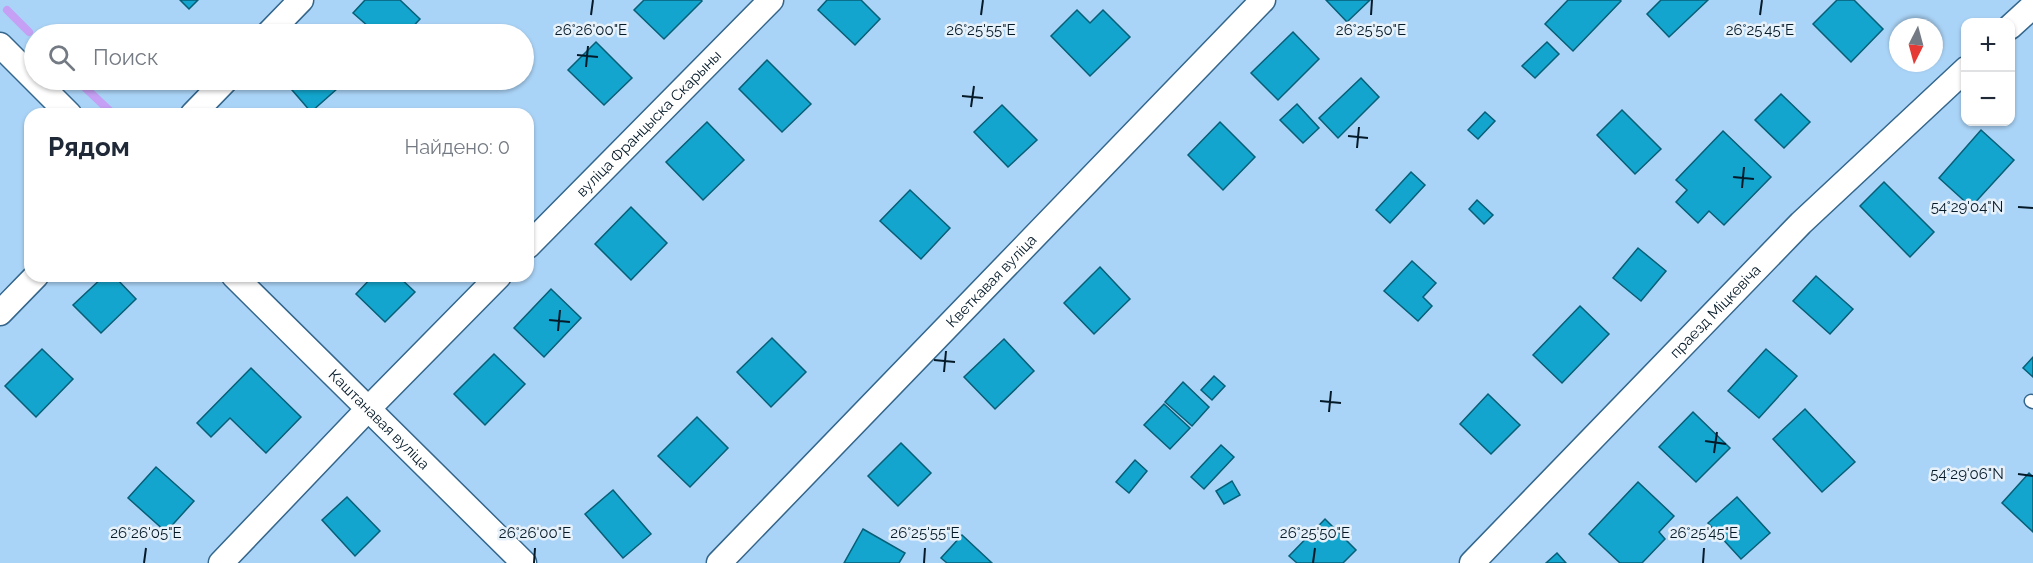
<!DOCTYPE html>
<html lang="ru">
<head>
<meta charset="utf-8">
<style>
  :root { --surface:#fff; --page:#f2f2f3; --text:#1f2937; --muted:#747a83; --line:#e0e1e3 }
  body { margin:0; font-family:Raleway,sans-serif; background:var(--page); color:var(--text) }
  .controls { position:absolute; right:18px; top:18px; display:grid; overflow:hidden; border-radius:12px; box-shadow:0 2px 4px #0004 }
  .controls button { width:54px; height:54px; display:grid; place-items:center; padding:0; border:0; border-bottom:2px solid var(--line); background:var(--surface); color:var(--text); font:30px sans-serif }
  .compass { position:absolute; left:1889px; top:18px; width:54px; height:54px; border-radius:50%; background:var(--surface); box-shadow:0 2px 4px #0004; rotate:186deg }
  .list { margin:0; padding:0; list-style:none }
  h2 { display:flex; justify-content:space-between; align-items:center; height:78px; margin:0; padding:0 24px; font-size:26px }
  h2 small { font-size:20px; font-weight:400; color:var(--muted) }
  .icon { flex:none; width:33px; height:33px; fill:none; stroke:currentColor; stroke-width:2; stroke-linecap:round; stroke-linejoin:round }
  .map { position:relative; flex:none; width:2033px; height:563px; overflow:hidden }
  .search { position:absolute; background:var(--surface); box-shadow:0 2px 4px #0004; left:24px; top:24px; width:510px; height:66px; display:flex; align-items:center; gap:15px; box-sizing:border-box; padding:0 21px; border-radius:33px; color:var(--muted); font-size:22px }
  .panel { position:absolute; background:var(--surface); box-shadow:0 2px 4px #0004; left:24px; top:108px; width:510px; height:174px; border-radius:18px }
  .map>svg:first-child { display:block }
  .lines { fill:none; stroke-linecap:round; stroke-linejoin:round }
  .stream { stroke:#c5a0f4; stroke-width:8 }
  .building { fill:#13a5cd; stroke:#065e77; stroke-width:1.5 }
  .lane-casing { stroke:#34668c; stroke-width:15 }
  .street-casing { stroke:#34668c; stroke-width:27 }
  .lane { stroke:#fff; stroke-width:12 }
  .street { stroke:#fff; stroke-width:24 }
  .ticks { fill:none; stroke:#051a29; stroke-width:2 }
  .labels { text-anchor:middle; stroke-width:5; stroke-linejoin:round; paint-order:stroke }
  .street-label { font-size:15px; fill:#051a29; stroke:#e7f1fa }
  .ticks-label { font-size:15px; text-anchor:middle; fill:#051a29; stroke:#e7f1fa; stroke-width:5; stroke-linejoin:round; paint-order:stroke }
</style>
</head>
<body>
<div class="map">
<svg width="2033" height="563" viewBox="0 0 2033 563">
  <rect width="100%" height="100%" fill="#aad4f7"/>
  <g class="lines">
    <g class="stream">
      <polyline points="7,10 29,32"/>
      <polyline points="77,80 113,114"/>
    </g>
  </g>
  <g class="building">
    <polygon points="180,0 198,0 189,9"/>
    <polygon points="365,0 400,0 420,19 406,34 377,34 353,13"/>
    <polygon points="644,0 701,0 702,1 664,39 634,10"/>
    <polygon points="827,0 861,0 880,19 855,45 818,10"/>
    <polygon points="1326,0 1370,0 1347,22"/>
    <polygon points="1568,0 1620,0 1621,1 1573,51 1545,24"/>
    <polygon points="1661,0 1708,0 1669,37 1647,14"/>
    <polygon points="1837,0 1854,0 1883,29 1851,62 1813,24"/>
    <polygon points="1077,10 1090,23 1103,10 1130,37 1090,76 1051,36"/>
    <polygon points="1293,32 1319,59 1278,100 1251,73"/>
    <polygon points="596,42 632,78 604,105 568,70"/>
    <polygon points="1547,42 1559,54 1535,78 1522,66"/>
    <polygon points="767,60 811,104 782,132 739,89"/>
    <polygon points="1361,78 1379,97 1338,138 1319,118"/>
    <polygon points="290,80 347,80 311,112 286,83"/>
    <polygon points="1781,94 1810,122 1784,148 1755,120"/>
    <polygon points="1297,104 1319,128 1303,143 1280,120"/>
    <polygon points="1002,105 1037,140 1008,167 974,132"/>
    <polygon points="1622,110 1661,149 1635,174 1597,135"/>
    <polygon points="1485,112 1495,121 1478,139 1468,130"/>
    <polygon points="707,122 744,160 703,200 666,162"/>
    <polygon points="1220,122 1255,157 1223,190 1188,155"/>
    <polygon points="1981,130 2014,160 1971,207 1939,178"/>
    <polygon points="1723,131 1771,177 1724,225 1709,211 1698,223 1676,202 1687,190 1676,180"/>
    <polygon points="1411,172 1425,185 1390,223 1376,210"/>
    <polygon points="1884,182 1934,232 1910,257 1860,206"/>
    <polygon points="910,190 950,228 921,259 880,221"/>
    <polygon points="1477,200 1493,215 1484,224 1469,209"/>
    <polygon points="631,207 667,243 631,280 595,244"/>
    <polygon points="1638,248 1666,271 1641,301 1613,278"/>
    <polygon points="1412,261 1436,283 1423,297 1432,306 1418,321 1384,291"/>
    <polygon points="1100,267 1130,299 1094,334 1064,303"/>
    <polygon points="104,276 114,276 136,299 101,333 73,305"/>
    <polygon points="373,276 398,276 415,292 385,322 356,294"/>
    <polygon points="1816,276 1853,309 1830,334 1793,301"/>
    <polygon points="551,289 581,318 544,357 514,328"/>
    <polygon points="1580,306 1609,334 1562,383 1533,355"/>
    <polygon points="772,338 806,372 771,407 737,372"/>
    <polygon points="1004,339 1034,371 995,409 964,377"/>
    <polygon points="42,349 73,379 36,417 5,386"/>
    <polygon points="1766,349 1797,376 1759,418 1728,391"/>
    <polygon points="494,354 525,384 485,425 454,394"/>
    <polygon points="2033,357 2033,377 2023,368"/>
    <polygon points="251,368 301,417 266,453 230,418 211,437 197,423"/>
    <polygon points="1214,376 1225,386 1212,400 1201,390"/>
    <polygon points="1183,382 1209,407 1192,426 1165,402"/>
    <polygon points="1488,394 1520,425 1491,454 1460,424"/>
    <polygon points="1164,404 1190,428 1170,449 1144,425"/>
    <polygon points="1805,409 1855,462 1822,492 1773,439"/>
    <polygon points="1693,412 1730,448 1696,482 1659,447"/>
    <polygon points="697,417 728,448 690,487 658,456"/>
    <polygon points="901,443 931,473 898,506 868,476"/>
    <polygon points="1221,445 1234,457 1204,489 1191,477"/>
    <polygon points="1135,460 1147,471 1129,493 1116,482"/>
    <polygon points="156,467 194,501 166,532 128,498"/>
    <polygon points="2029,473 2033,477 2033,532 2002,503"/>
    <polygon points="1232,481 1240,495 1224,504 1216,491"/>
    <polygon points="1638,482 1674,516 1659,532 1665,539 1642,563 1620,563 1589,534"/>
    <polygon points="613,490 651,534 623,558 585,514"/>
    <polygon points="347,497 380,531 355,556 322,520"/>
    <polygon points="1737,497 1770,533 1741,559 1708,523"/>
    <polygon points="1325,519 1356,550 1343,563 1297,563 1289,556"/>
    <polygon points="863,529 905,553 899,563 844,563"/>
    <polygon points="962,535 992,563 947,563 941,558"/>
    <polygon points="1557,553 1566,563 1546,563"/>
  </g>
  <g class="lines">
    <g class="lane-casing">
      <polyline id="lane" points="2031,401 2033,402"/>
    </g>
    <g class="street-casing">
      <g id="street">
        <polyline points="2010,27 2033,6"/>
        <polyline points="268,34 301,0"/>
        <polyline points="0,45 69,114"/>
        <polyline points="193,114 226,80"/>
        <path id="s1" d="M528,246L771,0"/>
        <path id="s2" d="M234,276L524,563"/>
        <polyline points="0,313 36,276"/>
        <polyline points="221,563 369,408 499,276"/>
        <path id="s3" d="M719,563L1263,0"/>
        <path id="s4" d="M1472,563L1801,223L1966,69"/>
      </g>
    </g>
    <use href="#lane" class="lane"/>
    <use href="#street" class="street"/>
  </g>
  <path class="ticks" d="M591,15L593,0M981,15L983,0M1371,15L1372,0M1760,15L1762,0M577,55L598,57M586,67L588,46M962,96L983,98M971,107L974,86M1348,136L1368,138M1357,148L1359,127M1733,177L1754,179M1742,188L1744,167M2018,207L2033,208M549,320L570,322M558,331L560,310M934,360L955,362M944,372L946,351M1320,401L1341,403M1329,412L1331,391M1705,441L1726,444M1714,453L1717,432M2018,474L2033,476M144,563L146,548M534,563L535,548M924,563L925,548M1313,563L1315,548M1703,563L1704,548"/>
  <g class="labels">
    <g class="street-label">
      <text dy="5" stroke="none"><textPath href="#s1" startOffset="172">вуліца Францыска Скарыны</textPath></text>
      <text dy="5" stroke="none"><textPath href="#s3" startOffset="392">Кветкавая вуліца</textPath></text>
      <text dy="5" stroke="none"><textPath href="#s4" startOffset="350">праезд Міцкевіча</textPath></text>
      <text dy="5" stroke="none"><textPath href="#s2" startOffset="204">Каштанавая вуліца</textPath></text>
    </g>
  </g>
  <g class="ticks-label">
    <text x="591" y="35">26°26'00"E</text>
    <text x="981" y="35">26°25'55"E</text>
    <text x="1371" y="35">26°25'50"E</text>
    <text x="1760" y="35">26°25'45"E</text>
    <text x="1967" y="212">54°29'04"N</text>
    <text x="1967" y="479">54°29'06"N</text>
    <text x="146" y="538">26°26'05"E</text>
    <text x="535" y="538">26°26'00"E</text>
    <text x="925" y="538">26°25'55"E</text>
    <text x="1315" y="538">26°25'50"E</text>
    <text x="1704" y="538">26°25'45"E</text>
  </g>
</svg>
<div class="controls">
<button>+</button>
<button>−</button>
</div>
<svg class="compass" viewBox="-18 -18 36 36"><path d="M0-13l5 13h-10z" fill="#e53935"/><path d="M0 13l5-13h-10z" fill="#747a83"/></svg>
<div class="search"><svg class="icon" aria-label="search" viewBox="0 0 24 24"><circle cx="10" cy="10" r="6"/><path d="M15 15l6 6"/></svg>Поиск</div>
<section class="panel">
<h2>Рядом<small>Найдено: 0</small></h2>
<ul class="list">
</ul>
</section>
</div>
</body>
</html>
